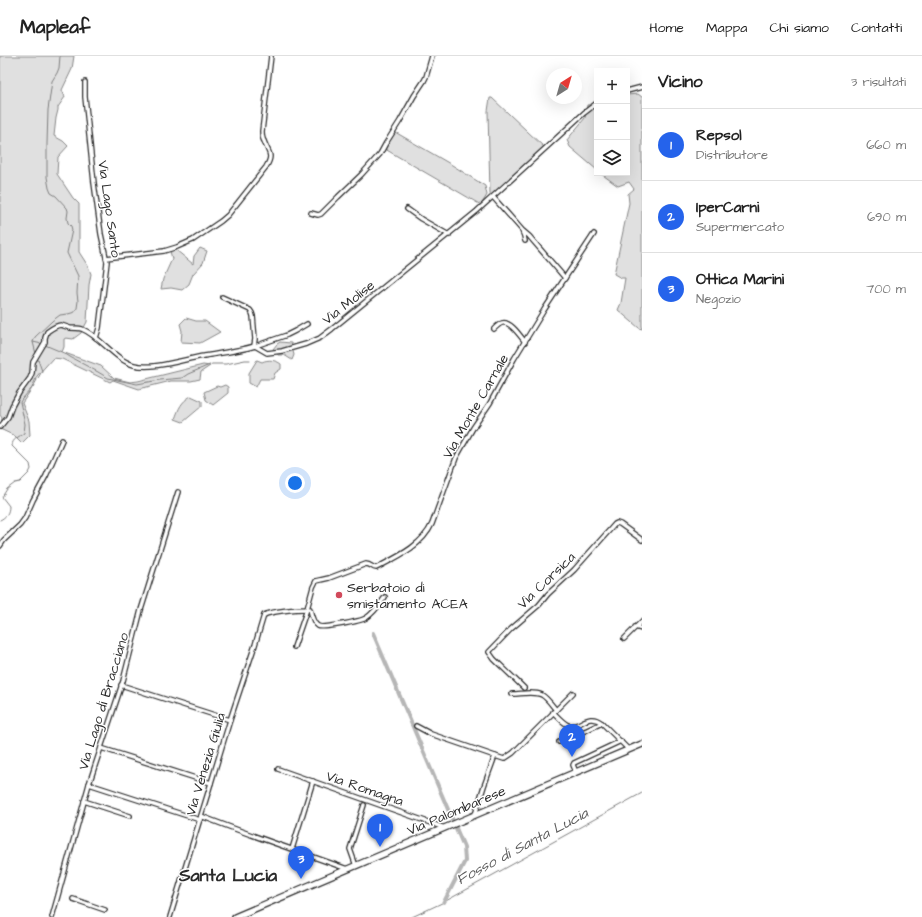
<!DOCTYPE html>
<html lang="it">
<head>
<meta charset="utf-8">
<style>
  :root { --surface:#fff; --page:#f6f6f6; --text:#222; --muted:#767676; --line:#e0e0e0; --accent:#2563eb }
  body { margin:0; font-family:"Architects Daughter",sans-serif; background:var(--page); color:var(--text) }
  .controls { position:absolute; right:12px; top:12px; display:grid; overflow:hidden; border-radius:0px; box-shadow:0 4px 16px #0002 }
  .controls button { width:36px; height:36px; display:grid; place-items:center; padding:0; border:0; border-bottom:1px solid var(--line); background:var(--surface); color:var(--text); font:20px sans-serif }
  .compass { position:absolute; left:546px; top:12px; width:36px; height:36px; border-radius:50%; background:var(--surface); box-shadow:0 4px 16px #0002; rotate:37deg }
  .you { position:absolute; left:295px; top:427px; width:14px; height:14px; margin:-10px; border:3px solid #fff; border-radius:50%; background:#1a73e8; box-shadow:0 0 0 6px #1a73e833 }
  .badge { display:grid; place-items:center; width:26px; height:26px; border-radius:50%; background:var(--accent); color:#fff; font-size:13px; font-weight:700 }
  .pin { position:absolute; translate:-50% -33px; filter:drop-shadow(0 1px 2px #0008) }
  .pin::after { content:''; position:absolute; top:21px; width:14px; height:12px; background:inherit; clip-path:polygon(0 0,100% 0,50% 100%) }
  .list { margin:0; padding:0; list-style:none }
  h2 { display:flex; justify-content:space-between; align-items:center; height:52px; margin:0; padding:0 16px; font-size:17px }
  h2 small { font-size:13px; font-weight:400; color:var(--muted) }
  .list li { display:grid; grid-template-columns:26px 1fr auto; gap:12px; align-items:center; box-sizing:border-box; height:72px; padding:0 16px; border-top:1px solid var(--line) }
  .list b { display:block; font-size:15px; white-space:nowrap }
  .list p { margin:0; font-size:13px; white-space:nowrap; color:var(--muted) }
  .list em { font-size:13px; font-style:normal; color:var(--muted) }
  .icon { flex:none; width:22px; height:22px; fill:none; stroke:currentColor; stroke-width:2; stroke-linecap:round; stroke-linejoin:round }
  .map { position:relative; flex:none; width:642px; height:861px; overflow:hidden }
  header { display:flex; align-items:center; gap:24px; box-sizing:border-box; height:56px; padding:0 20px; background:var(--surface); border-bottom:1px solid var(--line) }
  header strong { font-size:19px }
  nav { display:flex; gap:22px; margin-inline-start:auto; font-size:14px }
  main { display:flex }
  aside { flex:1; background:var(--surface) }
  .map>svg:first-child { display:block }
  .green { fill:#e0e0e0; stroke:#868686 }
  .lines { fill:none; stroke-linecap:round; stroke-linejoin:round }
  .stream { stroke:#7e7e7e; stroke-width:1 }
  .canal { stroke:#b6b6b6; stroke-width:4 }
  .minor-casing { stroke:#2b2b2b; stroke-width:6 }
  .secondary-casing { stroke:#2b2b2b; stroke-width:8 }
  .minor { stroke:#fff; stroke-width:3.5 }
  .secondary { stroke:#fff; stroke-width:5.5 }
  .poi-dot { fill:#d1495b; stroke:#fff; stroke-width:1.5 }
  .labels { text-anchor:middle; stroke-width:3; stroke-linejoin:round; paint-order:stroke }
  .street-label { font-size:14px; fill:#2b2b2b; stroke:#fff }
  .poi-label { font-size:14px; fill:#2b2b2b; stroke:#fff; text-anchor:start }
  .water-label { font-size:15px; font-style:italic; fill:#5c5c5c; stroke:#fff }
  .district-label { font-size:18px; font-weight:bold; fill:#2b2b2b; stroke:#fff }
</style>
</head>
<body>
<header>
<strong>Mapleaf</strong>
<nav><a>Home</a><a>Mappa</a><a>Chi siamo</a><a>Contatti</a></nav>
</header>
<main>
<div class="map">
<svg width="642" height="861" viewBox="0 0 642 861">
  <rect width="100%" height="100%" fill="#fff"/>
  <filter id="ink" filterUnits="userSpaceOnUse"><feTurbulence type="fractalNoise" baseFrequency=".025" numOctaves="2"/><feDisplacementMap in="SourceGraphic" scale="8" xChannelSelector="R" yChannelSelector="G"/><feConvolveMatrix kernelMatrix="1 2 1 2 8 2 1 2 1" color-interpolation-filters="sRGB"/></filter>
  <g filter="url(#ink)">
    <g class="green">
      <polygon points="0,0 74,0 72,13 62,34 65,41 58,51 58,54 56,62 54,80 63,85 68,90 58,101 57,118 73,142 79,148 79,196 88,210 91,218 89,229 87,266 81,277 73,283 66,282 64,283 64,291 62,296 101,310 114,322 130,326 138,325 203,309 210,310 201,316 200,323 191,325 171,325 139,333 113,324 110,326 62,303 53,302 37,320 31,334 22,347 29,365 30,379 22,387 15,380 0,373 2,362 0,359"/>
      <polygon points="638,38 642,41 642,273 639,272 618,254 621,247 625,222 621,222 614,218 629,147 628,138 634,133 629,126 618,130 600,117 627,117 627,39"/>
      <polygon points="490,42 492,42 544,91 491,140 490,138 488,55"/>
      <polygon points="597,48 597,114 570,91 567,84 585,62 587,49"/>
      <polygon points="395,76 452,109 485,130 487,139 481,149 385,93"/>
      <polygon points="200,192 207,195 203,207 193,218 189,228 182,234 171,232 161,233 163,223 172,203 170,195 176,194 193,208 194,200"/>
      <polygon points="186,262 196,265 205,265 220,276 200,287 181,286 182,275 180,268"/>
      <polygon points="280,286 291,287 294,299 292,304 284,299 278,299 273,293 277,288"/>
      <path d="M257,304L262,306C268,303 276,304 281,308V313L275,317L273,323H260L256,331L249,327V317Z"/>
      <polygon points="225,329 228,331 228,337 213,349 206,344 204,336 217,330 220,331"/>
      <path d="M191,340L202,345V350L183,366L175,363C179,352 181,346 191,340Z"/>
    </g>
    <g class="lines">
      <g class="stream">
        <polyline points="33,286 42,288"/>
        <polyline points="45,289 64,297 70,301 98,316 108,322 137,328 160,324 182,322 188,318 212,308 226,308 245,304 250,304"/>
        <polyline points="36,298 33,286 35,281 52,265 60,259 68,258 75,256 77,252 78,245 77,237 78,220 67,197 72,174 71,170 68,167 67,162 68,155 67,152 56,140 51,137 49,132 47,121 47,88 48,54 52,25 57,17 59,12 60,0"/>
        <path d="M0,464C6,461 9,457 9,450L2,441L7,433L15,427L20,426L29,417L31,413L30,408L12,390C12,383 19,381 24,377L25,368L20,346L22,343L33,331L42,315L37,301"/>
        <polyline points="412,861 444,846 642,737"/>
      </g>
      <polyline class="canal" points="373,577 464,791 465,805 444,846"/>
      <g class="minor-casing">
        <g id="minor">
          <polyline points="85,26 85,41 94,127 101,178 107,206 99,272 96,282"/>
          <polyline points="627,35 642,31"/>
          <polyline points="407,153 421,163 449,179"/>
          <polyline points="311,157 318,159 321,158 338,141 361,119 380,98 386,87 400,65 414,40 424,25 426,21 432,0"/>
          <polyline points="522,175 524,180 525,185"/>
          <path d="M106,202L164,195L177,191L193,184L221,165L228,159L266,111C274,98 268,97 264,85C262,82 262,79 262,75L271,0"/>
          <polyline points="565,222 594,178"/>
          <polyline points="222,241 250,254 252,257 253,260 255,283 254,290"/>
          <path d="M494,273C496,271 499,268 502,267C510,264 521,281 525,286"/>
          <polyline points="255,290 287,279 295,275 307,268"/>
          <path d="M0,371L8,361L12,350L19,337L30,322L32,317L33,306L45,286V282L47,276C51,273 56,269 61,269C64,270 67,271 70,272C74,272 78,272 82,273C100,280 115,304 134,309C154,314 184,303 204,300C221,297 238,295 255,290L267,297L282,295L306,288L320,282L332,273L477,155L584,57L597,47"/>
          <polyline points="0,490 4,484 20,469 25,462 33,444 46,420 62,384"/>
          <path d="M310,553C311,558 313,567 318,570C322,573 361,565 366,562C374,557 380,548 385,541"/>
          <polyline points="635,571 642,573"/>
          <polyline points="624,583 642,565"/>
          <polyline points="294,591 307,553"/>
          <polyline points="121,629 230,664"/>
          <polyline points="524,632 494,603 489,596 511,573 539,549 548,538 574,514 615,468 617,467 620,468 642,484"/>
          <path d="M512,638C521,638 534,635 542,639C547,642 552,649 556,654"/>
          <path d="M553,656C557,660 563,667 568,669C579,674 587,655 602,667L629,694"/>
          <polyline points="416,670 431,678 495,700"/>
          <polyline points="559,686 587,674 602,667"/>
          <polyline points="101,692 211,727"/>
          <polyline points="278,713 442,771 443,773"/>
          <polyline points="576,716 573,709 574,707 621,685"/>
          <polyline points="89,728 200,764"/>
          <polyline points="84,745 130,760"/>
          <polyline points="475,759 484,730 495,700 504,703 513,697 573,637"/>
          <path d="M201,760C249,779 298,795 347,813"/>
          <polyline points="292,793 313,725"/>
          <polyline points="356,810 350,793 364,749"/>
          <polyline points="73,843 105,854"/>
          <polyline points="52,861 89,728 123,625 141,554 178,436"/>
          <path d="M170,861L211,727L230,664L255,589L264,559C272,555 297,553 307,553L313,531L316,525L329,522L366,508C371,508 372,512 376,512C397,501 422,490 432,468L456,402L473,372L490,347L514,303L544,254L565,222L529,180L522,174L493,141"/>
        </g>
      </g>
      <g class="secondary-casing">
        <path id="secondary" d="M235,861C371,803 507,746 642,688"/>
      </g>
      <use href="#minor" class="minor"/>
      <use href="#secondary" class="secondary"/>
    </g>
  </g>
  <circle class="poi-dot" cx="339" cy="539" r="4"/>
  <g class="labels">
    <g class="street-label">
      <text transform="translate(110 153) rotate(82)" y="5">Via Lago Santo</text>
      <text transform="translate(348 246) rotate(-38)" y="5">Via Molise</text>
      <text transform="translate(475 350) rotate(-60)" y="5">Via Monte Carnale</text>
      <text transform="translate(546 524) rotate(-44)" y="5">Via Corsica</text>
      <text transform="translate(103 645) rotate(-73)" y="5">Via Lago di Bracciano</text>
      <text transform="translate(205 708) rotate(-73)" y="5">Via Venezia Giulia</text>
      <text transform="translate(365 732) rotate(19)" y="5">Via Romagna</text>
      <text transform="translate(456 754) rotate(-23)" y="5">Via Palombarese</text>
    </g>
    <g class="poi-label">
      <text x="347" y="536">Serbatoio di<tspan x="347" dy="16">smistamento ACEA</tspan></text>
    </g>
    <g class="water-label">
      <text transform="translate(522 790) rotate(-28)" y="5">Fosso di Santa Lucia</text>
    </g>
    <g class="district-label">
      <text x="228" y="825">Santa Lucia</text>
    </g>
  </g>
</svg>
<div class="controls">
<button>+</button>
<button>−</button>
<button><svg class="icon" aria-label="layers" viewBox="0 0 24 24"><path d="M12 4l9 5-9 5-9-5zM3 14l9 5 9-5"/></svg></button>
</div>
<svg class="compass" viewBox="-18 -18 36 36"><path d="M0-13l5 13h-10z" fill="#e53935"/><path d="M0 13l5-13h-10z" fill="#767676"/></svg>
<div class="you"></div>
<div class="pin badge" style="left:380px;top:791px">1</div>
<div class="pin badge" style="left:572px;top:701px">2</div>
<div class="pin badge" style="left:301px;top:823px">3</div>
</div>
<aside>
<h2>Vicino<small>3 risultati</small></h2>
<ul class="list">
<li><span class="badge">1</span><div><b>Repsol</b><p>Distributore</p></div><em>660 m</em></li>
<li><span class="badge">2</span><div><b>IperCarni</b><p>Supermercato</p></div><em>690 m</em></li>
<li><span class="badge">3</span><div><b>Ottica Marini</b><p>Negozio</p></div><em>700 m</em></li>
</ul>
</aside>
</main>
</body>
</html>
